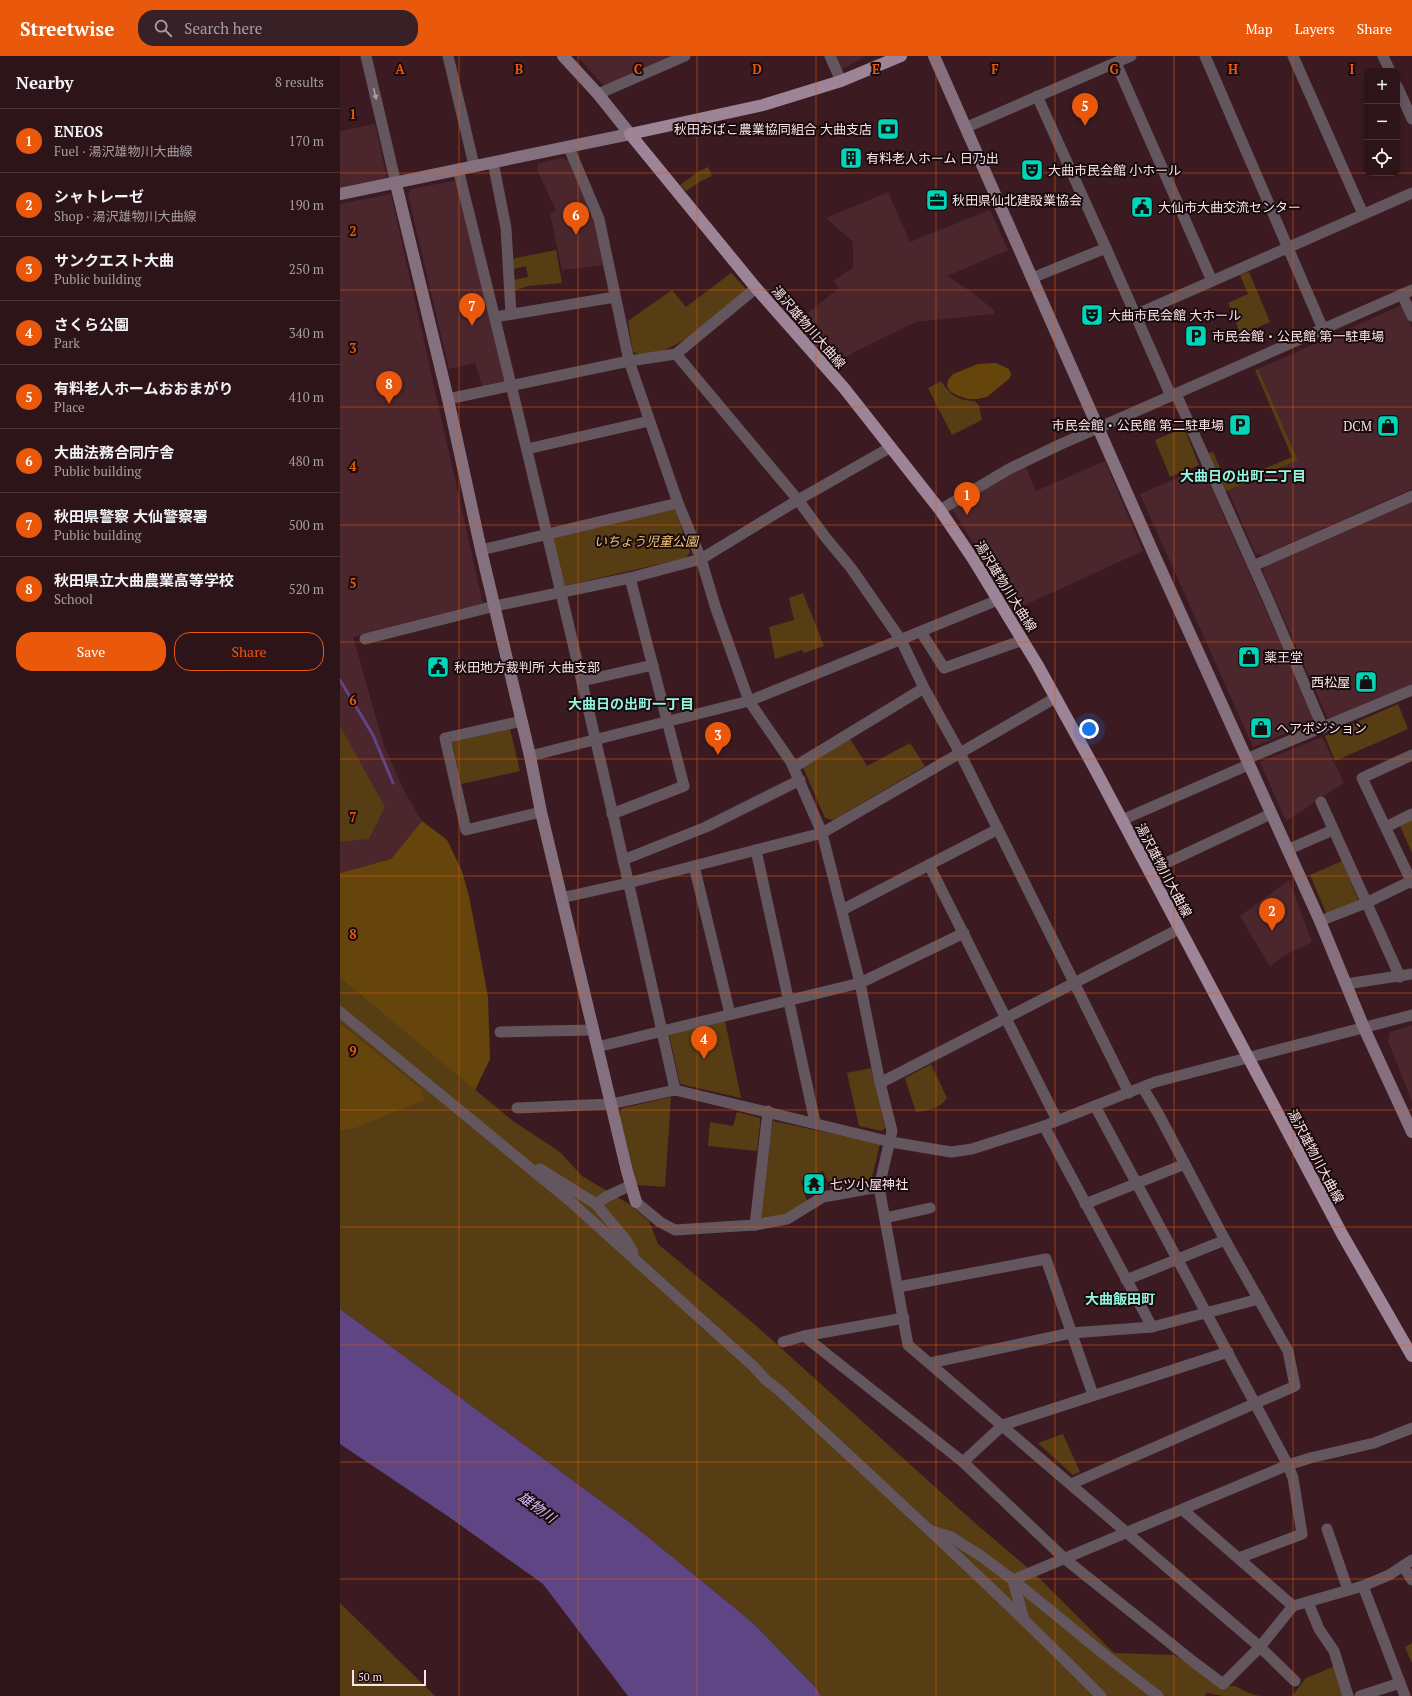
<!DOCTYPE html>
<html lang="en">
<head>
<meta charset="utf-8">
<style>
  :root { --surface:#2c1419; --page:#382126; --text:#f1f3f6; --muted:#a69ea2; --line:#483338; --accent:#ea580c }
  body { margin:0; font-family:"PT Serif","Noto Sans JP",serif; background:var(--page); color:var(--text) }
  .controls { position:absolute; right:12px; top:12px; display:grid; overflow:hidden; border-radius:8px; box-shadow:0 2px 6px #0003 }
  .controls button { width:36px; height:36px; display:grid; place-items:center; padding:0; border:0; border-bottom:1px solid var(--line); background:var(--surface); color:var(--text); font:20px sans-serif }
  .scale { position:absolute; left:12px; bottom:10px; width:74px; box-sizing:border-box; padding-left:4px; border:2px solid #f9e3e6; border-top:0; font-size:11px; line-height:14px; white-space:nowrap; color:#f9e3e6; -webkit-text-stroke:3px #190b0d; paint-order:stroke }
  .you { position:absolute; left:749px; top:673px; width:14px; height:14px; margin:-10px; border:3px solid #fff; border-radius:50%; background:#1a73e8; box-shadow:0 0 0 6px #1a73e833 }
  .badge { display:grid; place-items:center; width:26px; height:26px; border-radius:50%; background:var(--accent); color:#fff; font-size:13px; font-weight:700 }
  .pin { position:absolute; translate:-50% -33px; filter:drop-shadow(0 1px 2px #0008) }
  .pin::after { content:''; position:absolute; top:21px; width:14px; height:12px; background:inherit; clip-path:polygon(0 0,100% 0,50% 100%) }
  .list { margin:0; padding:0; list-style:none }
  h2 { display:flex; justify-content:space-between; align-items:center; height:52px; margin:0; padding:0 16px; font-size:17px }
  h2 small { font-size:13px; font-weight:400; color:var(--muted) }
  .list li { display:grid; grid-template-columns:26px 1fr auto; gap:12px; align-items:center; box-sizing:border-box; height:64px; padding:0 16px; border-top:1px solid var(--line) }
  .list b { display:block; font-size:15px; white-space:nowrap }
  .list p { margin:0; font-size:13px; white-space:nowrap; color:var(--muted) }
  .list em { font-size:13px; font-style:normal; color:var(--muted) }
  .actions { display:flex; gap:8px; padding:12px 16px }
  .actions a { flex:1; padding:9px 0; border:1px solid var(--accent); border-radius:16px; text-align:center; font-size:14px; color:var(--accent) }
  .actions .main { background:var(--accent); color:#fff }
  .icon { flex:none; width:22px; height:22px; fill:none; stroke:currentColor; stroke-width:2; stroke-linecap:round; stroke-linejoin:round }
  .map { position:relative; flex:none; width:1072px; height:1640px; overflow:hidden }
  header { display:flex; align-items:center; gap:24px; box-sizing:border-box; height:56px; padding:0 20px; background:var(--accent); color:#fff }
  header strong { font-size:19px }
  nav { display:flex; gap:22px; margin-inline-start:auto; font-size:14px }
  .search { width:280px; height:36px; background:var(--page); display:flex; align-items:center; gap:10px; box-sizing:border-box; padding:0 14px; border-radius:16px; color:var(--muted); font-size:15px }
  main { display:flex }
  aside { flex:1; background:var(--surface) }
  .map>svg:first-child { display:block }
  .built { fill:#4b262d }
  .green { fill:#563d13 }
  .forest { fill:#65450c }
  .water { fill:#5f4583 }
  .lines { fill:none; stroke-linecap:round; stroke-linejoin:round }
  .stream { stroke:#5f4583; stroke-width:3 }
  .street { stroke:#63565f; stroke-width:11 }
  .secondary { stroke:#84707f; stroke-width:12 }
  .primary { stroke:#9e8497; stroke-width:12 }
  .oneway { fill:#ae9ca2 }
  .grid { fill:none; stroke:#e8590c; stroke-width:1; stroke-opacity:0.55 }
  .labels { text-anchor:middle; stroke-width:4; stroke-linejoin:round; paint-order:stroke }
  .poi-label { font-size:13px; fill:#f9e3e6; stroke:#190b0d; text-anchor:start }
  .street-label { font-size:13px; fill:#f9e3e6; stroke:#190b0d }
  .park-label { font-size:13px; font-style:italic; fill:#f6c67e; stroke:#190b0d }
  .neighbourhood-label { font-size:14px; font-weight:bold; fill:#92f6df; stroke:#190b0d }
  .water-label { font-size:14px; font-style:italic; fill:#d3bef5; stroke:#190b0d }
  .grid-label { font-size:13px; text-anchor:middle; font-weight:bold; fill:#e8590c; stroke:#190b0d; stroke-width:4; stroke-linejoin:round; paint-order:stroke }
</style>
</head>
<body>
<header>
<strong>Streetwise</strong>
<div class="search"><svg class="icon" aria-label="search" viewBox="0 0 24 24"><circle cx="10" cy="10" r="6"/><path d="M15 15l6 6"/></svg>Search here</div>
<nav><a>Map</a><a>Layers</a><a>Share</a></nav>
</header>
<main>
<aside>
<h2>Nearby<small>8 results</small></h2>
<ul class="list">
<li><span class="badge">1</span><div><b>ENEOS</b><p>Fuel · 湯沢雄物川大曲線</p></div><em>170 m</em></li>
<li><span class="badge">2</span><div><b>シャトレーゼ</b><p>Shop · 湯沢雄物川大曲線</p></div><em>190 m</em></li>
<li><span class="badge">3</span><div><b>サンクエスト大曲</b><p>Public building</p></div><em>250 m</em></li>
<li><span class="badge">4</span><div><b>さくら公園</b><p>Park</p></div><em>340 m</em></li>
<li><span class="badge">5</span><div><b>有料老人ホームおおまがり</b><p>Place</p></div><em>410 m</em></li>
<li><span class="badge">6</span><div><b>大曲法務合同庁舎</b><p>Public building</p></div><em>480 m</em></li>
<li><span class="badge">7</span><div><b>秋田県警察 大仙警察署</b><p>Public building</p></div><em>500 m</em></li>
<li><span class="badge">8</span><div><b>秋田県立大曲農業高等学校</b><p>School</p></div><em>520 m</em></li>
</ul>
<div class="actions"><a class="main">Save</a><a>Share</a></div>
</aside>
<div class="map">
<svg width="1072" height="1640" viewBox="0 0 1072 1640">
  <rect width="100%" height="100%" fill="#3b1b21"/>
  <g class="built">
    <polygon points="237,0 334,0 265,31"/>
    <polygon points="495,0 526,0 503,13 501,13"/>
    <polygon points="35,68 47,122 0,132 0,75"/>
    <polygon points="222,102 228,105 253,162 263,209 222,214 210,158 216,154 197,114 198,107"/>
    <polygon points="113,125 118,127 167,323 164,328 143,333 135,307 109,313 68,138 71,133"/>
    <polygon points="548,136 570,186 650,154 668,194 607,220 633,237 655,255 653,258 576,266 512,297 494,309 455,267 499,232 493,225 513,212 513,186 486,162"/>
    <polygon points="51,138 143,548 13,581 44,690 66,739 82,765 51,803 0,817 0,148"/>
    <polygon points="1062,249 1072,272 1072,433 923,499 915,497 888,434 958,403 918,313"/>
    <polygon points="765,405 803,495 676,553 611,452 685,409 696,435"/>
    <polygon points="862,411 975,665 913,691 800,438"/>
    <polygon points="1072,444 1072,629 995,663 987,661 923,516 926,509"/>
    <polygon points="982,681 1004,727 946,765 920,706"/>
    <polygon points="949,824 972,886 943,900 930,911 900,860"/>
    <polygon points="1072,969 1072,1045 1048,985 1050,976"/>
  </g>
  <g class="green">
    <polygon points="368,111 372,120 361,125 346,135 340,129 359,115"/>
    <polygon points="216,194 222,227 188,230 174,235 173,224 188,221 186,210 173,213 171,203"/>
    <polygon points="909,216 930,266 901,279 888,247 908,238 900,219"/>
    <path d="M391,217L408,235C382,255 326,310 293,296L288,265L332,234L346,251Z"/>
    <polygon points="918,313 958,404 884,436 868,397 873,396 887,428 952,401 915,314"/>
    <path d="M601,325C610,339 618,345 635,345L639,350L642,364L612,379L588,332Z"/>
    <polygon points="844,372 859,409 830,421 815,384"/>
    <polygon points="334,451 350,496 346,502 224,530 211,480"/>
    <polygon points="463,537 484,590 464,597 462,594 435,603 429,571 454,564 449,542"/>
    <polygon points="1058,648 1068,673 995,705 985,680"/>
    <polygon points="0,670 45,751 29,783 0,786"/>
    <polygon points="170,673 180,715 121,728 112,686"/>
    <polygon points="509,681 527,710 570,687 585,710 493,764 485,762 462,709"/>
    <polygon points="1072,762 1072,797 1059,768"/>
    <polygon points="1002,805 1019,846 987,859 970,819"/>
    <polygon points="0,922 173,1065 220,1096 242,1120 289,1148 309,1165 318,1188 413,1267 635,1467 695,1518 774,1597 834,1599 850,1608 880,1630 895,1630 911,1638 920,1640 884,1640 867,1637 865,1640 481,1640 477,1633 412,1566 292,1468 0,1253 0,1075 13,1073 82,1033 0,967"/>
    <polygon points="385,965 401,1042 340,1028 329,978"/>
    <path d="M591,1008L607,1042C601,1052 587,1055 576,1056L565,1022Z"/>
    <polygon points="531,1012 545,1072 542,1075 519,1070 507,1017"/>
    <polygon points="331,1041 325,1131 297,1129 280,1061 280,1056 283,1052"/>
    <polygon points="397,1056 420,1062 420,1068 417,1095 368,1090 370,1066 393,1070"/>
    <polygon points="433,1065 540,1088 531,1125 491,1133 483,1115 461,1125 467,1145 450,1157 418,1164"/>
    <polygon points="723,1378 740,1416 733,1419 698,1387"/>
    <polygon points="0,1547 95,1640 0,1640"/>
    <polygon points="1072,1587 1072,1607 1065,1591"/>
    <polygon points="995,1610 1005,1640 952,1640 966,1622"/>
  </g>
  <g class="forest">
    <polygon points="656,307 669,313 671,318 670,322 647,341 637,343 628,343 616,339 610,335 607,330 608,324 613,318 638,308"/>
    <polygon points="82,765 107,784 122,815 129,840 148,941 150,1003 135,1034 0,922 0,817 51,803"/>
    <polygon points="0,967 82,1033 84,1044 13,1073 0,1075"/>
  </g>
  <polygon class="water" points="0,1253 292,1468 412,1566 477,1633 481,1640 288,1640 203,1528 109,1461 0,1388"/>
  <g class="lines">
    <polyline class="stream" points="0,624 33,679 53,727"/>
    <g class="street">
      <polyline points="26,0 56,128"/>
      <polyline points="108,0 134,109"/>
      <polyline points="490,0 501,25"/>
      <polyline points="865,0 983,273"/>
      <polyline points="953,0 1023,158"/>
      <polyline points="1043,0 1050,15"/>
      <polyline points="776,7 872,225"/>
      <polyline points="1057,30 1072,63"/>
      <polyline points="258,38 345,0"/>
      <polyline points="697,40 766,192 831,340"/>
      <polyline points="627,71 791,0"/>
      <polyline points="229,92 259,163 289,305 338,447 361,503 376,553 409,645 451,706 482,777 520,927 540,1027 552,1075 539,1131 568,1289 920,1591 955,1625"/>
      <polyline points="153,106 166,172 171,258"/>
      <path d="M118,113C194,419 267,726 335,1034"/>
      <polyline points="692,222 766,192"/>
      <polyline points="1062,238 1072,260"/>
      <polyline points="795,259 1072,137"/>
      <polyline points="155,261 275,241"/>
      <polyline points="336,298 458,444 486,482 511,512 561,584 584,632 620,697 789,1037"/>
      <polyline points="836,338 928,543 983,672"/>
      <polyline points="108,343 289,305 336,298 416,232"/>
      <polyline points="187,393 309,365"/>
      <polyline points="600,454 669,413 719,389 1072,234"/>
      <polyline points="141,494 338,447"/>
      <polyline points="913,510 1072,440"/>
      <polyline points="581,576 604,612 683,584"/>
      <polyline points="25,583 155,550 290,522 361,503 458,444 551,391"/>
      <polyline points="242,625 313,609"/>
      <polyline points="182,665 105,682 126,774 201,756"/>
      <polyline points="1072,699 1022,722 1072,827"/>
      <polyline points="190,700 409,645 658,544"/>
      <polyline points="906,703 1072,634"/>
      <polyline points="454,711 584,632"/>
      <polyline points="981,746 1060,921"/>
      <polyline points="272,758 344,730 290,522"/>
      <polyline points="782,764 908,709"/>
      <polyline points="1046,771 1072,758"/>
      <polyline points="416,794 475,1066"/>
      <polyline points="947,794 993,774"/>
      <polyline points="283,804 366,771 460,724"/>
      <polyline points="589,809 717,1064"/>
      <polyline points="354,810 390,958"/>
      <polyline points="809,815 931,758"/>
      <polyline points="221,842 288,827 482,777 715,642"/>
      <polyline points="502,854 658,773"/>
      <polyline points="980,865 1026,847 1071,825"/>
      <polyline points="1006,928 1072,918"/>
      <path d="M0,956L230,1145L413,1310L426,1324L440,1335C548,1436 657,1535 761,1640"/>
      <polyline points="160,976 253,974"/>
      <polyline points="257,991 520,927 624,877"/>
      <polyline points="540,1027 839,873"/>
      <polyline points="755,1050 948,1409 953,1422 962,1478 899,1502"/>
      <polyline points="177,1052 271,1048 335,1034 551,1086 611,1096 632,1093 704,1070 815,1026 1072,959"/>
      <polyline points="704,1070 812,1271"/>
      <polyline points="200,1113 256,1148 285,1183 293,1196"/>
      <polyline points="296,1146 320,1166 335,1174 415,1169 447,1163 483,1141 539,1131"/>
      <polyline points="256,1148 266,1141 291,1129"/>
      <polyline points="745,1148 845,1108"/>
      <polyline points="545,1162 590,1152"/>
      <polyline points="415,1169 428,1055"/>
      <polyline points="786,1224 885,1184"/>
      <polyline points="558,1231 706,1203 753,1339"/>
      <polyline points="464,1280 623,1406 725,1503 855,1607 883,1628 920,1591 953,1550 1023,1530 1049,1519 1072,1504"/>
      <polyline points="443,1286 464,1280 564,1262"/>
      <polyline points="590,1307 731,1277 812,1271 919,1243"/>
      <polyline points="623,1406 663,1369 888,1296"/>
      <polyline points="731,1428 955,1330 948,1295 885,1184 819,1059 803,1032"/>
      <polyline points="843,1454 953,1550"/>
      <polyline points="987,1473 1008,1534"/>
      <polyline points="592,1475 611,1481 641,1500 673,1524 765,1599 818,1640"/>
      <polyline points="1063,1510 1072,1524"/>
      <polyline points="673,1524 948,1409 970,1402 1034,1387 1072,1372"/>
      <polyline points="673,1524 684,1564"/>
      <polyline points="1023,1530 1065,1640"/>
      <polyline points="968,1546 979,1573 994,1595 1008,1640"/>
      <polyline points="1020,1640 1060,1627"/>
    </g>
    <g class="secondary">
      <polyline points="594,0 816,503 980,865 1024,972 1072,1076"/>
      <polyline points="56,128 108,343 141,494 190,700 201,756 287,1115 296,1146"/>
      <polyline points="0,138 290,78 258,38 223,0"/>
    </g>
    <polyline class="primary" points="561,0 501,25 423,49 290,78 416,232 504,332 600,454 633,503 697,608 756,715 1002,1178 1072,1300"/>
  </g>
  <defs><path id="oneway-solid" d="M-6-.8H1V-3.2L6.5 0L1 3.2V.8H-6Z"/></defs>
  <use class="oneway" href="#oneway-solid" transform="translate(35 38) rotate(76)"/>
  <path class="grid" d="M119,0V1640M238,0V1640M357,0V1640M476,0V1640M596,0V1640M715,0V1640M834,0V1640M953,0V1640M0,117H1072M0,234H1072M0,351H1072M0,469H1072M0,586H1072M0,703H1072M0,820H1072M0,937H1072M0,1054H1072M0,1171H1072M0,1289H1072M0,1406H1072M0,1523H1072"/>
  <defs>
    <g id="bank-square" transform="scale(1.15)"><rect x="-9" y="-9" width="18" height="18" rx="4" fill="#01d5b7" stroke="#190b0d"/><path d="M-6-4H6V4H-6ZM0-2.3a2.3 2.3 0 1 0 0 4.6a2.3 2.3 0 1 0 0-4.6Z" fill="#111"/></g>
    <g id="building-square" transform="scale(1.15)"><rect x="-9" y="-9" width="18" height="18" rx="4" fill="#01d5b7" stroke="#190b0d"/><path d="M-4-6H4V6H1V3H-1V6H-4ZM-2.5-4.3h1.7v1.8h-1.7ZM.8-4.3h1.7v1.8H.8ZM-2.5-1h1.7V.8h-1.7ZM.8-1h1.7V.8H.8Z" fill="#111"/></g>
    <g id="theatre-square" transform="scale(1.15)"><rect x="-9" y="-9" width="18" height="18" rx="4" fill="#01d5b7" stroke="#190b0d"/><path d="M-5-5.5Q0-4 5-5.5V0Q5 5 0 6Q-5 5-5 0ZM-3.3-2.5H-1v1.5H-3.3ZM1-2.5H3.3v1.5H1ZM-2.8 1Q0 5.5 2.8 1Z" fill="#111"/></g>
    <g id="office-square" transform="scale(1.15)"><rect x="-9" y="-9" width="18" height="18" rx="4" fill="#01d5b7" stroke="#190b0d"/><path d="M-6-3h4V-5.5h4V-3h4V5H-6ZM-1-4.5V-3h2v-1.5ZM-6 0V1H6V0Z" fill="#111"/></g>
    <g id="civic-square" transform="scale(1.15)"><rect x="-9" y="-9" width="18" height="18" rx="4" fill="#01d5b7" stroke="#190b0d"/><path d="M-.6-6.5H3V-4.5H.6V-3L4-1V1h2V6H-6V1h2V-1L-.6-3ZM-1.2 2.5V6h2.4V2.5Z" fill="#111"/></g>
    <g id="parking-square" transform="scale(1.15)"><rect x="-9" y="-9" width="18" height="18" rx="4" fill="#01d5b7" stroke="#190b0d"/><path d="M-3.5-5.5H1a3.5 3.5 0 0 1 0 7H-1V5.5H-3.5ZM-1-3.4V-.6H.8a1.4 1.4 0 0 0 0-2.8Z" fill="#111"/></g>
    <g id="shop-square" transform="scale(1.15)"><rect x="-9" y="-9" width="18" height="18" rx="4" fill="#01d5b7" stroke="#190b0d"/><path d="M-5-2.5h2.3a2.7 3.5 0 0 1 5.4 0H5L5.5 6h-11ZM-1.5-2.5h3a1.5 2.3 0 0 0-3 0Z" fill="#111"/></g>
    <g id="temple-square" transform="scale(1.15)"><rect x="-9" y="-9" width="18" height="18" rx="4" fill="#01d5b7" stroke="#190b0d"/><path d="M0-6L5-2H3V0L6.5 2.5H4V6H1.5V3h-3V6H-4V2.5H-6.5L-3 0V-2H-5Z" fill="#111"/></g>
  </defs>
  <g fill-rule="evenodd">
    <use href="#bank-square" x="548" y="73"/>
    <use href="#building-square" x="511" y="102"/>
    <use href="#theatre-square" x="692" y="114"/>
    <use href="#office-square" x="597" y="144"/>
    <use href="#civic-square" x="802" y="151"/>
    <use href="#theatre-square" x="752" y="259"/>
    <use href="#parking-square" x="856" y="280"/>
    <use href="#parking-square" x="900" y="369"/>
    <use href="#shop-square" x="1048" y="370"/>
    <use href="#shop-square" x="909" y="601"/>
    <use href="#civic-square" x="98" y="611"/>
    <use href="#shop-square" x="1026" y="626"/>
    <use href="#shop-square" x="921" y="672"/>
    <use href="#temple-square" x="474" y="1128"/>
  </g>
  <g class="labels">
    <g class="poi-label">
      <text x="532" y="78" text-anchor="end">秋田おばこ農業協同組合 大曲支店</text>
      <text x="526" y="107">有料老人ホーム 日乃出</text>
      <text x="708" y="119">大曲市民会館 小ホール</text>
      <text x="612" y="149">秋田県仙北建設業協会</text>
      <text x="818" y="156">大仙市大曲交流センター</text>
      <text x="768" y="264">大曲市民会館 大ホール</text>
      <text x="872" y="285">市民会館・公民館 第一駐車場</text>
      <text x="884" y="374" text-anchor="end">市民会館・公民館 第二駐車場</text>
      <text x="1032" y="375" text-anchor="end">DCM</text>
      <text x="924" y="606">薬王堂</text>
      <text x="114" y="616">秋田地方裁判所 大曲支部</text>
      <text x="1010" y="631" text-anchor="end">西松屋</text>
      <text x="936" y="677">ヘアポジション</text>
      <text x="490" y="1133">七ツ小屋神社</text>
    </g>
    <g class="street-label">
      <text transform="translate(469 271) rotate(49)" y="5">湯沢雄物川大曲線</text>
      <text transform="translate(666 530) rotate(58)" y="5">湯沢雄物川大曲線</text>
      <text transform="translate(824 814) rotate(62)" y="5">湯沢雄物川大曲線</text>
      <text transform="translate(976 1100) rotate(62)" y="5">湯沢雄物川大曲線</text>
    </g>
    <g class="park-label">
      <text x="306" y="490">いちょう児童公園</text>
    </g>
    <g class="neighbourhood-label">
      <text x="903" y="425">大曲日の出町二丁目</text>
      <text x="291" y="653">大曲日の出町一丁目</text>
      <text x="780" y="1248">大曲飯田町</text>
    </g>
    <g class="water-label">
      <text transform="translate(197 1451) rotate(36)" y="5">雄物川</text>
    </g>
  </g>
  <g class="grid-label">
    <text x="60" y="18">A</text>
    <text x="179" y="18">B</text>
    <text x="298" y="18">C</text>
    <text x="417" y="18">D</text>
    <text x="536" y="18">E</text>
    <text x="655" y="18">F</text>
    <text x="774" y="18">G</text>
    <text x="893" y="18">H</text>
    <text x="1012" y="18">I</text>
    <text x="13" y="63">1</text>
    <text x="13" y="180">2</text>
    <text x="13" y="297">3</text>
    <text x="13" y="415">4</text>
    <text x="13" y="532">5</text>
    <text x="13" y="649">6</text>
    <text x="13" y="766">7</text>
    <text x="13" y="883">8</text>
    <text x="13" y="1000">9</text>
  </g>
</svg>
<div class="controls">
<button>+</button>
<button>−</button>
<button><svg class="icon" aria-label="locate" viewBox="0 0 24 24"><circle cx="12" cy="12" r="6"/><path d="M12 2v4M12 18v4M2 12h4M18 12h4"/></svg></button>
</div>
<div class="scale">50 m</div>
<div class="you"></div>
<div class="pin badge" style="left:627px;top:459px">1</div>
<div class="pin badge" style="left:932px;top:875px">2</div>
<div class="pin badge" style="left:378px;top:699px">3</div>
<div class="pin badge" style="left:364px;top:1003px">4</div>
<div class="pin badge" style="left:745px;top:70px">5</div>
<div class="pin badge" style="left:236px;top:179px">6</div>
<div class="pin badge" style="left:132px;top:270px">7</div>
<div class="pin badge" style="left:49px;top:348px">8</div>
</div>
</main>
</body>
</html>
